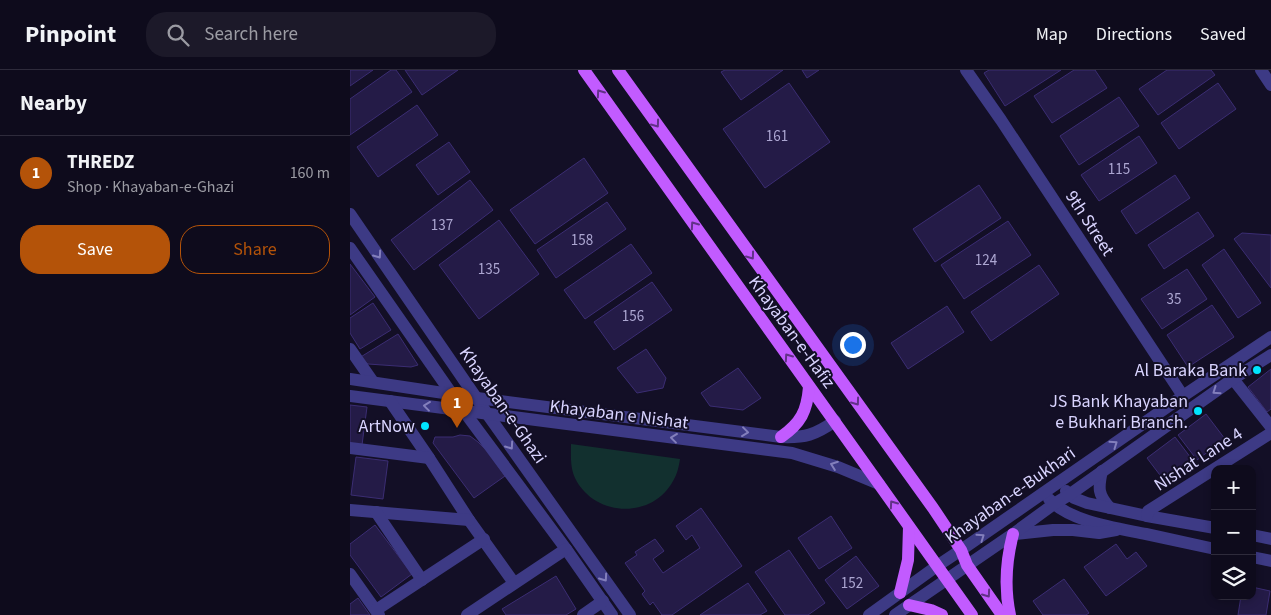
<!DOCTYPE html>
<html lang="en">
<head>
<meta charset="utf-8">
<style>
  :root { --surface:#0e0b1c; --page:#1c1929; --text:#f1f3f6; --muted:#9b9ba3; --line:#2e2b3b; --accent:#b45309 }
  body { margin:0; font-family:"Source Sans 3",sans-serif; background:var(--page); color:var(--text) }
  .controls { position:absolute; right:15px; bottom:15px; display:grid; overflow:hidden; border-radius:10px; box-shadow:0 2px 8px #0003 }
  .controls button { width:45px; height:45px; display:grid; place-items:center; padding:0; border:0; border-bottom:1px solid var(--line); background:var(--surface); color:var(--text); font:25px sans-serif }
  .you { position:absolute; left:502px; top:274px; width:18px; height:18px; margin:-12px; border:4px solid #fff; border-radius:50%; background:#1a73e8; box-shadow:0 0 0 8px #1a73e833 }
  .badge { display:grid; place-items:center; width:32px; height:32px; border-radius:50%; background:var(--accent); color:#fff; font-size:16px; font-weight:700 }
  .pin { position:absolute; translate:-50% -41px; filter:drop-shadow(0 1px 2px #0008) }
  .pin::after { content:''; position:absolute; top:26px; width:18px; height:15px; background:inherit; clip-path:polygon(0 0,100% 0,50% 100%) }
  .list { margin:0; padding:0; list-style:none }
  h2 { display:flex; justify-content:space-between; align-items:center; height:65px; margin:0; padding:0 20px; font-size:21px }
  h2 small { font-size:16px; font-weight:400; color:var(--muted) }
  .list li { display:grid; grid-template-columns:32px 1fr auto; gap:15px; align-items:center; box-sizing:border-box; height:75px; padding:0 20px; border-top:1px solid var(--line) }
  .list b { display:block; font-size:19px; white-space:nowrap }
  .list p { margin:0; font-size:16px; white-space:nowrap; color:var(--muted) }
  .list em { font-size:16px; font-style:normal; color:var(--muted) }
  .actions { display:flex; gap:10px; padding:15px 20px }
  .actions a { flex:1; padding:11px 0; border:1px solid var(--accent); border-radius:20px; text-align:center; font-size:18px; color:var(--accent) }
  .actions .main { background:var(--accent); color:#fff }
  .icon { flex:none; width:28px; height:28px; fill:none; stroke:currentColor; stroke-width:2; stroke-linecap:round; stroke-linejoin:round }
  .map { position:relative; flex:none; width:921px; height:545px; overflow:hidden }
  header { display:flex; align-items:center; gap:30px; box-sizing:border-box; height:70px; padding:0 25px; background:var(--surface); border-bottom:1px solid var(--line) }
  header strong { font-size:24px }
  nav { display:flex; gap:28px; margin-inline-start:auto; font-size:18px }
  .search { width:350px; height:45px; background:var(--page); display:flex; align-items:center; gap:12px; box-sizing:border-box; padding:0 18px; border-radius:20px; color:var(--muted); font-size:19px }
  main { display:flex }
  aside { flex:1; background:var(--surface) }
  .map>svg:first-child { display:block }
  .grass { fill:#12302f }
  .building { fill:#241b47; stroke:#3b2d73 }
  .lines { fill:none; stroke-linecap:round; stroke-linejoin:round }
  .minor { stroke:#3d3a85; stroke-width:12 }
  .major { stroke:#c25bff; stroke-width:12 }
  .oneway { stroke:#623188 }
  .oneway2 { stroke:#837fbc }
  .poi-dot { fill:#00e5ff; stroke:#130f26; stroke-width:2 }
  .labels { text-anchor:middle; stroke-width:4; stroke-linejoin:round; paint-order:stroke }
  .number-label { font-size:15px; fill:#aca6d1 }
  .street-label { font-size:18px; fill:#d9d4ff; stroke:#130f26 }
  .poi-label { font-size:18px; fill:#d9d4ff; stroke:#130f26; text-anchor:end }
</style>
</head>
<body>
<header>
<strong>Pinpoint</strong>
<div class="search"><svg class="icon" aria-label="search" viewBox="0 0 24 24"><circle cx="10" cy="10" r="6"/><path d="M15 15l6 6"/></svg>Search here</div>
<nav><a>Map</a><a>Directions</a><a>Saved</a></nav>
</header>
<main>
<aside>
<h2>Nearby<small></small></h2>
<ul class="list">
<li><span class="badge">1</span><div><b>THREDZ</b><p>Shop · Khayaban-e-Ghazi</p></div><em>160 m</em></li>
</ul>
<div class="actions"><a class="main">Save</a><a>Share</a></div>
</aside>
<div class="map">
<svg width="921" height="545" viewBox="0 0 921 545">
  <rect width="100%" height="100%" fill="#130f26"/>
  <path class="grass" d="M221,374L330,389C329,396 327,405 323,411C302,450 244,447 225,408C220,397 221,386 221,374Z"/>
  <g class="building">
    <polygon points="0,0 23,0 0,16"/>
    <polygon points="41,0 46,0 62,22 0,65 0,29"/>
    <polygon points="55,0 108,0 72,25"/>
    <polygon points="375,0 433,0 391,30 371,2"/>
    <polygon points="452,0 469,0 457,8"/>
    <polygon points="639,0 711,0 655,36 634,3"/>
    <polygon points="724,0 745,0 757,18 702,53 684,26"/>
    <polygon points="817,0 861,0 865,5 808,45 789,19"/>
    <polygon points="439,13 480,72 415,118 373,59"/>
    <polygon points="868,13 886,39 829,79 811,53"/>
    <polygon points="769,27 789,56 729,95 710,66"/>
    <polygon points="67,35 88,65 28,107 7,77"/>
    <polygon points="789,66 807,93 749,131 731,105"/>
    <polygon points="99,72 120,102 88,125 66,95"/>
    <polygon points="234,88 258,123 185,174 160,140"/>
    <polygon points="825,105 840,128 786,164 771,141"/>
    <polygon points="120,110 143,140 64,200 41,170"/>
    <polygon points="629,115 651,148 585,192 563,159"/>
    <polygon points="257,132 276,159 206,208 187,180"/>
    <polygon points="848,142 864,166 814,199 798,175"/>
    <polygon points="149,150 189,204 129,249 89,195"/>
    <polygon points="658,151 681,185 614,229 591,195"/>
    <polygon points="892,163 921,165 921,218 884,169"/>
    <polygon points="281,174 302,203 235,249 214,220"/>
    <polygon points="874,179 911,233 888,248 852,195"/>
    <polygon points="0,194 25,227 0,245"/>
    <polygon points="689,195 709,224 641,271 621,242"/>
    <polygon points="837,199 857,229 812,259 791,229"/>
    <polygon points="302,212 322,240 264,280 244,252"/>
    <polygon points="23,233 41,260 10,279 0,263 0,248"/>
    <polygon points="862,235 884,267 838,297 817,265"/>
    <polygon points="597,236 614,262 558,299 541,273"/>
    <polygon points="48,264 68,295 61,297 18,294 9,288"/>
    <polygon points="296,279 316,308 313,318 287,323 267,298"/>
    <polygon points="388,298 411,328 393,340 360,336 351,323"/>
    <polygon points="921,299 921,339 917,342 898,317"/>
    <polygon points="0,335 17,337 12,375 0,374"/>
    <polygon points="856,344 875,369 847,390 828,365"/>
    <polygon points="110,365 120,366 128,372 138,382 155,406 124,428 83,373 85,367 103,367"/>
    <polygon points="825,367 844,392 816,413 797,388"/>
    <polygon points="6,387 38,391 33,429 1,425"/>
    <polygon points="351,438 392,496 322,545 312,545 303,532 300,535 292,524 295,521 275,493 287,485 285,482 305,469 314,481 303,489 313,503 350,478 342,465 336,470 326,456"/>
    <polygon points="481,446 502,478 469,499 448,468"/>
    <polygon points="25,455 62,504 31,527 0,485 0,474"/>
    <polygon points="766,474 777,489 786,482 797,496 756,526 734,497"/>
    <polygon points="439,480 475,533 458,545 435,545 405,502"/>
    <polygon points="506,486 529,516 497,539 475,510"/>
    <polygon points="206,506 226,539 216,545 156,545 152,539"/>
    <polygon points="714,509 739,543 736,545 693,545 683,531"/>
    <polygon points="398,513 417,541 410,545 350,545"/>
    <polygon points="902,517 920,521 916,545 888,545 891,526 902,526"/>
    <polygon points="8,528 20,545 0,545 0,534"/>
  </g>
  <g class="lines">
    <g class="minor">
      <polyline points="616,0 651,50 833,326"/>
      <polyline points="911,0 921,15"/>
      <polyline points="0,144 138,345 280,545"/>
      <polyline points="0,178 113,340 216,479 262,545"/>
      <polyline points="0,279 23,312"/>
      <path d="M0,309L127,328L431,367C455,368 465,365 485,351"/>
      <polyline points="883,309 921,357"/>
      <polyline points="0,326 442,383 488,397 529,414"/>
      <polyline points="40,331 79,388 119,450 164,513"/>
      <polyline points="0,378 79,388"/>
      <path d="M752,401C748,418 748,425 760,438"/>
      <polyline points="716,421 724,428 737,433 797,446 865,458"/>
      <path d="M699,429C720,452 767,458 796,464C819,469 842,474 865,479"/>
      <polyline points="0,440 119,450"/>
      <polyline points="26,442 72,510"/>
      <polyline points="797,446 798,441 921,363"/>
      <polyline points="665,464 703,460 723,460 749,463 766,460"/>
      <polyline points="902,465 921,469"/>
      <polyline points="902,487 921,491"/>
      <polyline points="0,504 29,545"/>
      <polyline points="26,540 134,469"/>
      <polyline points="117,545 216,479"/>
      <polyline points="233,545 253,531"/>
      <polyline points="519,545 587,496 611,480 833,326 921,267"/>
      <polyline points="545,545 663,464 704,434 719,425 883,309 921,285"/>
    </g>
    <g class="major">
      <polyline points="234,0 529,414 622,545"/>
      <polyline points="268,0 583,438 611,480 617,495 652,545"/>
      <path d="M431,367C451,353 457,341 459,317"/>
      <polyline points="550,523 558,490 559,457"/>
      <polyline points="559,535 581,540 592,545"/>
      <path d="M660,545C654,517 656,491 663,464"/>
    </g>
  </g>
  <defs><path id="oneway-chevron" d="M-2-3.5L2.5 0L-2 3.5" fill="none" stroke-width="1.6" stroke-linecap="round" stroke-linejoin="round" transform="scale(1.25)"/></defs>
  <g class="oneway">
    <use href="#oneway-chevron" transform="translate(250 23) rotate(-125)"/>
    <use href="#oneway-chevron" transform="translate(306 54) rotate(54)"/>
    <use href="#oneway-chevron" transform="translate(344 155) rotate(-125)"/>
    <use href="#oneway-chevron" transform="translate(401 186) rotate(54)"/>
    <use href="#oneway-chevron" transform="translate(438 287) rotate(-125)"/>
    <use href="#oneway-chevron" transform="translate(506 332) rotate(54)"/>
    <use href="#oneway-chevron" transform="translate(543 434) rotate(-125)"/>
    <use href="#oneway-chevron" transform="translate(637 524) rotate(55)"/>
  </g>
  <g class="oneway2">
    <use href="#oneway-chevron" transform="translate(28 185) rotate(55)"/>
    <use href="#oneway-chevron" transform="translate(866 321) rotate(145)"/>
    <use href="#oneway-chevron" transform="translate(77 336) rotate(-173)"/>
    <use href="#oneway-chevron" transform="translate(395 362) rotate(7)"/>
    <use href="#oneway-chevron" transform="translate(324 368) rotate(-173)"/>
    <use href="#oneway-chevron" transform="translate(764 374) rotate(-35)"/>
    <use href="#oneway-chevron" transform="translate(160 376) rotate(55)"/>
    <use href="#oneway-chevron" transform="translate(484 395) rotate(-160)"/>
    <use href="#oneway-chevron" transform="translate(631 467) rotate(-35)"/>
    <use href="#oneway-chevron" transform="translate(254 508) rotate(55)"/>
  </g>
  <g class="poi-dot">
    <circle cx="907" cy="300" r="5"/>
    <circle cx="848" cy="341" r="5"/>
    <circle cx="75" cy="356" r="5"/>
  </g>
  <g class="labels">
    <g class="number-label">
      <text x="427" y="71">161</text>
      <text x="769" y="104">115</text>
      <text x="92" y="160">137</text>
      <text x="232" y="175">158</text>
      <text x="636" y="195">124</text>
      <text x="139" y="204">135</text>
      <text x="824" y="234">35</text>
      <text x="283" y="251">156</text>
      <text x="502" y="518">152</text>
    </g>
    <g class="street-label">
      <text transform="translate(740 153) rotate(57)" y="6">9th Street</text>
      <text transform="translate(442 262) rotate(54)" y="6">Khayaban-e-Hafiz</text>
      <text transform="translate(153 335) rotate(55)" y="6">Khayaban-e-Ghazi</text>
      <text transform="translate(269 344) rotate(7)" y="6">Khayaban e Nishat</text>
      <text transform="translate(848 389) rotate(-33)" y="6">Nishat Lane 4</text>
      <text transform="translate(660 425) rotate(-35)" y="6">Khayaban-e-Bukhari</text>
    </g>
    <g class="poi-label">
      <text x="897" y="306">Al Baraka Bank</text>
      <text x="838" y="337">JS Bank Khayaban<tspan x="838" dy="21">e Bukhari Branch.</tspan></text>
      <text x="65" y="362">ArtNow</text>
    </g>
  </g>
</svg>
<div class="controls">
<button>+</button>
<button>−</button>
<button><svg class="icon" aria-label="layers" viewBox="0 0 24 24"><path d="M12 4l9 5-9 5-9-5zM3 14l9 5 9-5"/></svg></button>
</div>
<div class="you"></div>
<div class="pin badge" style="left:107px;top:358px">1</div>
</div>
</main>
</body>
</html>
